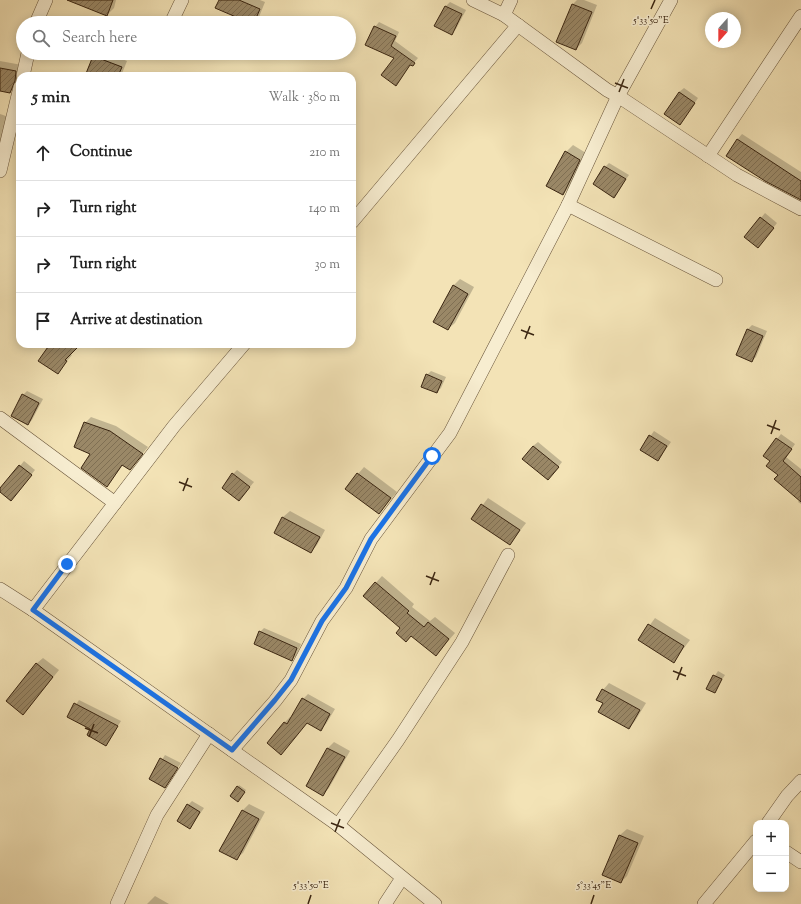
<!DOCTYPE html>
<html lang="en">
<head>
<meta charset="utf-8">
<style>
  :root { --surface:#fff; --page:#f6f6f6; --text:#222; --muted:#767676; --line:#e0e0e0 }
  body { margin:0; font-family:"Sorts Mill Goudy",serif; background:var(--page); color:var(--text) }
  .controls { position:absolute; right:12px; bottom:12px; display:grid; overflow:hidden; border-radius:8px; box-shadow:0 2px 10px #0003 }
  .controls button { width:36px; height:36px; display:grid; place-items:center; padding:0; border:0; border-bottom:1px solid var(--line); background:var(--surface); color:var(--text); font:20px sans-serif }
  .compass { position:absolute; left:705px; top:12px; width:36px; height:36px; border-radius:50%; background:var(--surface); box-shadow:0 2px 10px #0003; rotate:201deg }
  .stop { position:absolute; width:12px; height:12px; margin:-9px; border:3px solid #1a73e8; border-radius:50%; background:#fff }
  .stop.end { background:#1a73e8; border-color:#fff; box-shadow:0 1px 4px #0008 }
  .list { margin:0; padding:0; list-style:none }
  h2 { display:flex; justify-content:space-between; align-items:center; height:52px; margin:0; padding:0 16px; font-size:17px }
  h2 small { font-size:13px; font-weight:400; color:var(--muted) }
  .list li { display:grid; grid-template-columns:26px 1fr auto; gap:12px; align-items:center; box-sizing:border-box; height:56px; padding:0 16px; border-top:1px solid var(--line) }
  .list b { display:block; font-size:15px; white-space:nowrap }
  .list em { font-size:13px; font-style:normal; color:var(--muted) }
  .icon { flex:none; width:22px; height:22px; fill:none; stroke:currentColor; stroke-width:2; stroke-linecap:round; stroke-linejoin:round }
  .map { position:relative; flex:none; width:801px; height:904px; overflow:hidden }
  .search { position:absolute; background:var(--surface); box-shadow:0 2px 10px #0003; left:16px; top:16px; width:340px; height:44px; display:flex; align-items:center; gap:10px; box-sizing:border-box; padding:0 14px; border-radius:22px; color:var(--muted); font-size:15px }
  .panel { position:absolute; background:var(--surface); box-shadow:0 2px 10px #0003; left:16px; top:72px; width:340px; height:276px; border-radius:12px }
  .map>svg:first-child { display:block }
  .shadow { fill:#0003 }
  .building { fill:url(#building-hatch); stroke:#3a2511 }
  .lines { fill:none; stroke-linecap:round; stroke-linejoin:round }
  .minor-casing { stroke:#68543a; stroke-width:14 }
  .minor { stroke:#f7edd0; stroke-width:13 }
  .route { stroke:#1a73e8; stroke-width:5 }
  .ticks { fill:none; stroke:#3a2511; stroke-width:1.5 }
  .ticks-label { font-size:10px; text-anchor:middle; fill:#3a2511; stroke:#f7edd0; stroke-width:3; stroke-linejoin:round; paint-order:stroke }
</style>
</head>
<body>
<div class="map">
<svg width="801" height="904" viewBox="0 0 801 904">
  <defs>
    <pattern id="building-hatch" width="6" height="6" patternUnits="userSpaceOnUse"><rect width="6" height="6" fill="#9a8867"/><path d="M-1 1l2-2M0 6l6-6M5 7l2-2" fill="none" stroke="#7f6f53"/></pattern>
  </defs>
  <rect width="100%" height="100%" fill="#f3e3b6"/>
  <filter id="stains"><feTurbulence type="fractalNoise" baseFrequency=".005" numOctaves="4"/><feColorMatrix values="0 0 0 0 .2 0 0 0 0 .09 0 0 0 0 .02 0 0 0 .5 -.17"/></filter>
  <radialGradient id="worn" r=".72"><stop offset=".6" stop-color="#630" stop-opacity="0"/><stop offset="1" stop-color="#630" stop-opacity=".3"/></radialGradient>
  <g class="shadow">
    <polygon points="72,0 116,0 114,8 107,15 71,2"/>
    <polygon points="220,0 260,0 265,2 259,17 253,23"/>
    <polygon points="577,0 584,0 597,5 582,43 576,49 573,4"/>
    <polygon points="450,2 466,10 456,29 451,33 436,26 446,6"/>
    <polygon points="379,22 399,32 395,41 418,58 412,65 411,64 400,80 395,57 375,27"/>
    <polygon points="98,53 108,53 127,61 121,76 91,76 94,57"/>
    <polygon points="0,61 22,65 16,86 10,92 0,90"/>
    <polygon points="684,88 698,98 684,119 679,92"/>
    <polygon points="0,114 9,117 0,143"/>
    <polygon points="742,134 801,172 801,199 737,140"/>
    <polygon points="573,145 586,153 569,188 563,194 566,152"/>
    <polygon points="609,163 629,175 614,196 605,167"/>
    <polygon points="20,197 20,205 17,204"/>
    <polygon points="765,213 777,223 762,242 746,236"/>
    <polygon points="460,279 474,287 455,323 448,329 453,286"/>
    <polygon points="752,325 767,331 756,357 752,361 737,355 748,329"/>
    <polygon points="51,344 80,344 70,354 72,355 57,373"/>
    <polygon points="431,371 446,377 441,388 437,392 427,375"/>
    <polygon points="27,391 43,399 32,420 28,424 23,395"/>
    <polygon points="91,417 116,426 148,447 130,469 123,465 107,486 92,454 85,423"/>
    <polygon points="654,431 671,442 658,460 641,449"/>
    <polygon points="781,434 795,444 786,457 801,469 801,504 798,502 800,499 779,475 772,461 764,455"/>
    <polygon points="538,442 562,462 552,475 533,446"/>
    <polygon points="24,461 35,470 15,495 0,491"/>
    <polygon points="364,467 397,492 379,513 358,474"/>
    <polygon points="237,470 254,482 239,500 233,474"/>
    <polygon points="488,498 526,523 510,544 472,519"/>
    <polygon points="290,511 325,530 317,545 311,552 275,532 283,517"/>
    <polygon points="382,576 414,604 412,607 430,621 435,617 455,633 436,655 364,596"/>
    <polygon points="655,618 690,640 674,661 639,640"/>
    <polygon points="264,628 301,644 296,656 291,660 260,632"/>
    <polygon points="43,658 59,670 29,707 36,664"/>
    <polygon points="718,671 725,675 714,692 707,688"/>
    <polygon points="609,683 646,703 635,721 629,728 604,703 603,690"/>
    <polygon points="308,694 335,709 326,724 320,730 307,722 281,753 268,743 285,722 290,717 292,718 303,699"/>
    <polygon points="79,700 121,721 106,745 91,729 68,717"/>
    <polygon points="334,742 350,751 329,788 323,794 307,786 328,748"/>
    <polygon points="165,755 181,763 165,786 150,779"/>
    <polygon points="239,785 246,790 240,799 238,787"/>
    <polygon points="192,801 204,808 190,828 188,805"/>
    <polygon points="249,804 265,812 243,853 236,859 221,851 243,810"/>
    <polygon points="627,829 644,836 627,876 621,882 604,875 620,835"/>
    <polygon points="155,896 169,904 147,904"/>
  </g>
  <g class="building">
    <polygon points="67,0 113,0 107,16"/>
    <polygon points="219,0 239,0 260,9 254,23 250,23 215,8"/>
    <polygon points="572,4 592,12 576,50 556,42"/>
    <polygon points="445,6 462,14 452,35 434,26"/>
    <polygon points="374,26 396,36 391,46 415,63 413,66 410,65 396,86 381,75 394,58 365,45"/>
    <polygon points="93,56 122,67 118,76 85,76"/>
    <polygon points="0,68 16,71 15,81 10,93 0,91"/>
    <polygon points="679,92 695,103 680,125 664,114"/>
    <polygon points="737,139 801,181 801,200 765,181 726,156"/>
    <polygon points="565,151 580,160 563,195 546,186"/>
    <polygon points="604,166 626,179 614,198 593,184"/>
    <polygon points="760,217 774,228 758,248 744,237"/>
    <polygon points="453,285 468,294 448,330 433,322"/>
    <polygon points="747,329 763,336 752,362 736,355"/>
    <polygon points="50,344 81,344 65,360 67,361 58,374 38,361"/>
    <polygon points="426,374 442,381 437,393 421,387"/>
    <polygon points="22,394 39,403 28,425 11,416"/>
    <polygon points="84,422 110,431 143,454 130,470 122,465 107,487 81,468 90,454 74,447"/>
    <polygon points="649,435 667,446 658,461 640,450"/>
    <polygon points="776,438 792,449 783,461 801,477 801,502 774,479 778,475 766,466 770,461 763,456"/>
    <polygon points="533,446 559,467 548,480 522,459"/>
    <polygon points="19,465 32,475 11,501 0,492 0,488"/>
    <polygon points="232,473 250,487 239,501 222,488"/>
    <polygon points="357,473 391,498 379,514 345,489"/>
    <polygon points="481,504 520,530 510,545 471,519"/>
    <polygon points="282,517 320,537 311,553 274,533"/>
    <polygon points="375,582 409,611 407,613 424,627 428,622 449,639 436,656 411,636 406,642 396,633 400,628 363,596"/>
    <polygon points="648,624 684,646 674,663 638,640"/>
    <polygon points="259,631 297,648 292,661 254,644"/>
    <polygon points="36,663 53,677 23,715 6,701"/>
    <polygon points="713,675 722,679 715,693 706,689"/>
    <polygon points="602,689 640,710 629,729 598,712 603,703 596,700"/>
    <polygon points="302,698 330,714 321,731 307,723 281,755 267,743 284,722 287,724"/>
    <polygon points="74,703 118,726 106,746 87,735 90,729 67,717"/>
    <polygon points="327,748 345,757 323,796 306,786"/>
    <polygon points="160,758 178,768 165,788 149,779"/>
    <polygon points="237,786 245,792 238,802 230,796"/>
    <polygon points="187,804 200,812 190,829 177,821"/>
    <polygon points="242,810 259,819 237,860 219,851"/>
    <polygon points="619,835 638,843 621,883 602,875"/>
  </g>
  <g class="lines">
    <g class="minor-casing">
      <g id="minor">
        <polyline points="473,0 504,15 607,90 618,96 671,0"/>
        <polyline points="504,15 511,0"/>
        <polyline points="36,23 46,0"/>
        <polyline points="171,23 182,0"/>
        <polyline points="23,76 28,53"/>
        <polyline points="708,156 801,16"/>
        <polyline points="0,171 20,87"/>
        <polyline points="568,205 716,280"/>
        <polyline points="352,222 518,25"/>
        <polyline points="0,418 115,503"/>
        <polyline points="0,589 33,610 338,825 435,904"/>
        <polyline points="33,610 174,426 244,344"/>
        <polyline points="232,750 275,701 291,680 322,621 346,588 371,539 450,433 568,205 618,96 737,175 801,209"/>
        <polyline points="768,823 787,796 801,781"/>
        <polyline points="338,825 398,740 462,642 508,555"/>
        <polyline points="786,852 801,862"/>
        <polyline points="117,904 157,815 209,734"/>
        <polyline points="385,904 402,878"/>
        <polyline points="704,904 756,841"/>
      </g>
    </g>
    <use href="#minor" class="minor"/>
  </g>
  <g class="lines">
    <polyline class="route" points="67,564 33,610 232,750 275,700 291,680 322,621 346,588 371,539 432,456"/>
  </g>
  <path class="ticks" d="M651,9L655,0M615,83L628,88M619,92L624,79M521,330L534,335M525,339L530,326M767,425L780,430M771,434L776,420M179,482L192,487M183,491L188,478M426,576L439,581M430,585L435,572M673,671L686,676M677,680L682,667M85,728L98,733M89,737L94,724M331,823L344,828M335,832L340,819M308,904L311,895M591,904L594,895"/>
  <g class="ticks-label">
    <text x="651" y="23">5°33'50"E</text>
    <text x="311" y="888">5°33'50"E</text>
    <text x="594" y="888">5°33'45"E</text>
  </g>
  <rect width="100%" height="100%" filter="url(#stains)"/>
  <rect width="100%" height="100%" fill="url(#worn)"/>
</svg>
<div class="controls">
<button>+</button>
<button>−</button>
</div>
<svg class="compass" viewBox="-18 -18 36 36"><path d="M0-13l5 13h-10z" fill="#e53935"/><path d="M0 13l5-13h-10z" fill="#767676"/></svg>
<div class="stop" style="left:432px;top:456px"></div>
<div class="stop end" style="left:67px;top:564px"></div>
<div class="search"><svg class="icon" aria-label="search" viewBox="0 0 24 24"><circle cx="10" cy="10" r="6"/><path d="M15 15l6 6"/></svg>Search here</div>
<section class="panel">
<h2>5 min<small>Walk · 380 m</small></h2>
<ul class="list">
<li><svg class="icon" aria-label="ahead" viewBox="0 0 24 24"><path d="M12 20V5M6 11l6-6 6 6"/></svg><div><b>Continue</b></div><em>210 m</em></li>
<li><svg class="icon" aria-label="right" viewBox="0 0 24 24"><path d="M7 20v-9h11M14 6l5 5-5 5"/></svg><div><b>Turn right</b></div><em>140 m</em></li>
<li><svg class="icon" aria-label="right" viewBox="0 0 24 24"><path d="M7 20v-9h11M14 6l5 5-5 5"/></svg><div><b>Turn right</b></div><em>30 m</em></li>
<li><svg class="icon" aria-label="arrive" viewBox="0 0 24 24"><path d="M6 21V4h12l-3 4 3 4H6"/></svg><div><b>Arrive at destination</b></div></li>
</ul>
</section>
</div>
</body>
</html>
